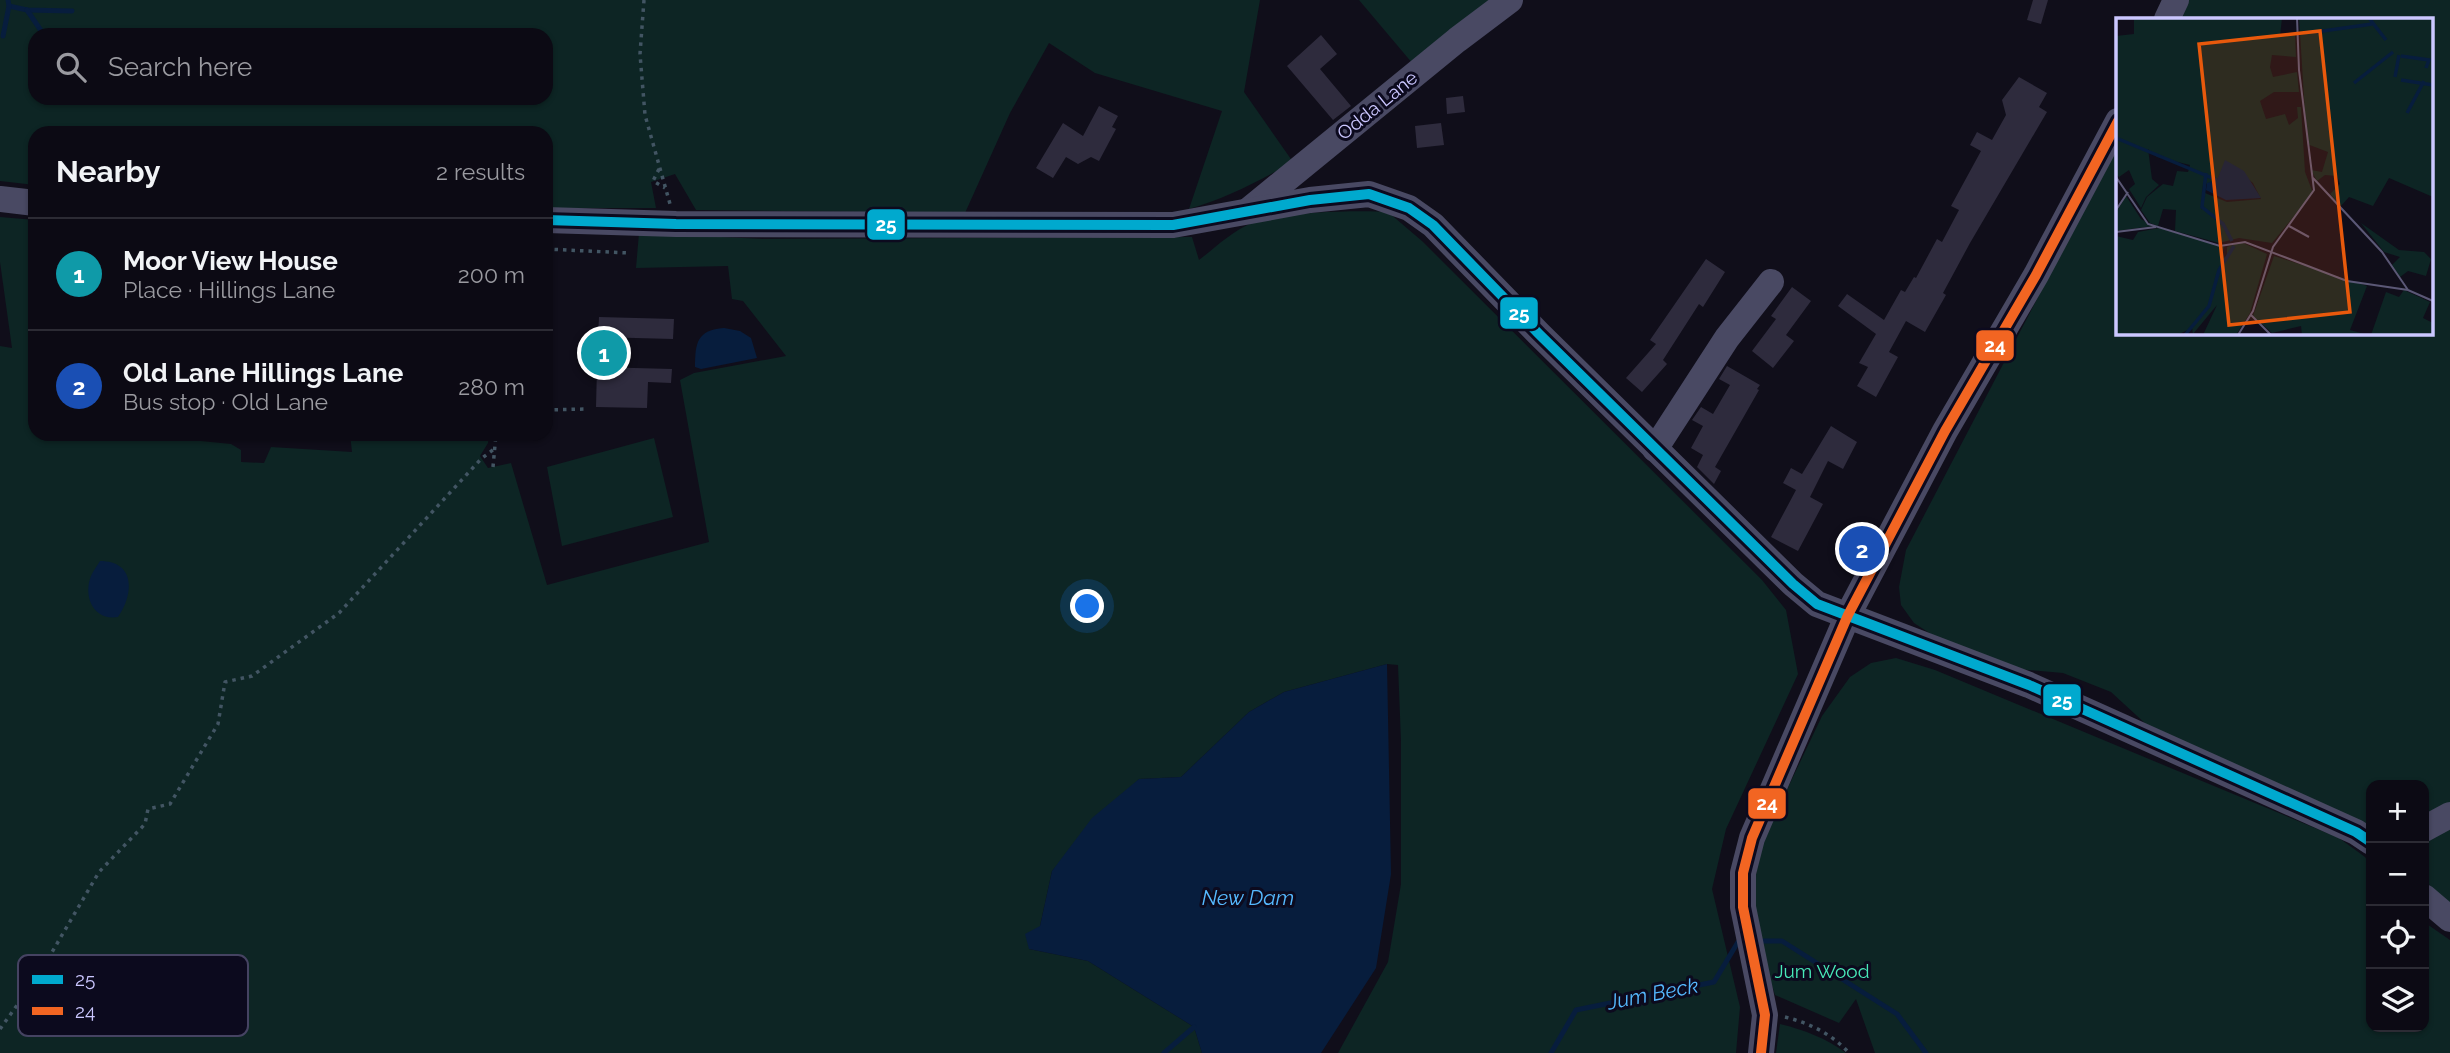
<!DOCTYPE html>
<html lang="en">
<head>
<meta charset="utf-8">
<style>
  :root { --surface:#0c0a14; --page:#15131d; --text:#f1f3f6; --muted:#9a9aa0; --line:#2c2b34; --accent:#0f766e }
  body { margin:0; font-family:Raleway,sans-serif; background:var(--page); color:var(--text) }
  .controls { position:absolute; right:21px; bottom:21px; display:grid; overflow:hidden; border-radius:14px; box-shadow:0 2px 5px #0004 }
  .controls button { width:63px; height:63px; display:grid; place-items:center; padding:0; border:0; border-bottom:2px solid var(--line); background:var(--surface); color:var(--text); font:35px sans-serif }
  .you { position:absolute; left:1088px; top:607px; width:24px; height:24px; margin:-18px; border:5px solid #fff; border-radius:50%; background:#1a73e8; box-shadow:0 0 0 10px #1a73e833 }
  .badge { display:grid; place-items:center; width:46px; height:46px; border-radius:50%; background:var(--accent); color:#fff; font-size:23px; font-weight:700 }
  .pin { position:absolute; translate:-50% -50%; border:4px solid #fff; box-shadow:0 2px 7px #0006 }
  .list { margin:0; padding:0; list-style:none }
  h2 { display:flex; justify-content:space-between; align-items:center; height:91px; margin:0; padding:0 28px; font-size:30px }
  h2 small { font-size:23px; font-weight:400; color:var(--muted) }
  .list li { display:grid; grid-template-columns:46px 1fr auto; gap:21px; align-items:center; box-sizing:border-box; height:112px; padding:0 28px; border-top:2px solid var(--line) }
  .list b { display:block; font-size:26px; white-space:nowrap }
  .list p { margin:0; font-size:23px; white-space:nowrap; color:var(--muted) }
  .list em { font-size:23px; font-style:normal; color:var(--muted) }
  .icon { flex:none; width:38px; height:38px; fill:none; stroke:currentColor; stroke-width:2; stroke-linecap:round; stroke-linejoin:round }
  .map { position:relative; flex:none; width:2450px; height:1053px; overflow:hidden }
  .search { position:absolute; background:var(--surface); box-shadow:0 2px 5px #0004; left:28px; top:28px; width:525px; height:77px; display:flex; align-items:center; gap:18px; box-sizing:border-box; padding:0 24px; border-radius:21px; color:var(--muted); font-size:26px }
  .panel { position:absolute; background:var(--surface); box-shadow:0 2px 5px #0004; left:28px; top:126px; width:525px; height:315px; border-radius:21px }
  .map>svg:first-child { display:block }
  .green { fill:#0d2524; fill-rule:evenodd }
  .water { fill:#071d3d }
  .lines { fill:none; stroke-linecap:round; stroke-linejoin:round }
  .stream { stroke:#071d3d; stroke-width:5 }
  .building { fill:#2e2b3d }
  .path { stroke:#425563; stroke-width:3.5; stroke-dasharray:3.5 5; stroke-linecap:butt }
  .minor { stroke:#494963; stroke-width:26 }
  .bus-1-casing { stroke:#0c0a1e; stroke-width:16 }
  .bus-2-casing { stroke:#0c0a1e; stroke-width:16 }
  .bus-1 { stroke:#00a9ce; stroke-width:10 }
  .bus-2 { stroke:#f26522; stroke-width:10 }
  .labels { text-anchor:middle; stroke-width:6; stroke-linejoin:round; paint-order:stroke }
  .street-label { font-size:19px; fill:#cbc7ff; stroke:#0c0a1e }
  .park-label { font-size:19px; fill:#48eab9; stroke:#0c0a1e }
  .water-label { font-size:21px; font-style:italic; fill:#55b9ff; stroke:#0c0a1e }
  .inset-river { fill:none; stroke:#071d3d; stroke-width:3.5 }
  .inset-road { fill:none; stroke:#5b5876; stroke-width:2 }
  .view { fill:#e8590c; fill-opacity:0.15; stroke:#e8590c; stroke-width:3.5 }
  .inset-edge { fill:none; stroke:#cbc7ff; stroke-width:3.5 }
  .key { fill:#0c0a1e; stroke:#454362; stroke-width:2 }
  .key-label { font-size:19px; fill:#cbc7ff }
  .line-badge { stroke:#0c0a1e; stroke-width:2.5 }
  .badge-label { font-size:19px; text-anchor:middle; font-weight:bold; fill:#fff }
</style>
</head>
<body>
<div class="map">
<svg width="2450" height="1053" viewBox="0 0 2450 1053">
  <rect width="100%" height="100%" fill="#100e1a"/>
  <g class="green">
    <path d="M0,0H1260L1244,92L1293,162C1259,181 1227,198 1189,209L1222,111L1095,73L1049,43L1010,113L965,213L696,210L675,174L651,182L656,208H546V133H35V185L0,181ZM35,35H546V98H35Z"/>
    <polygon points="1359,0 1495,0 1413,64"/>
    <polygon points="2187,0 2450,0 2450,807 2424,820 2424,785 2371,785 2371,828 2148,726 2111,692 2063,673 2017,669 1934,636 1914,623 1901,605 1899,587 1906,550 2117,146 2118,332 2431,332 2431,19 2180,19"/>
    <path d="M1388,212L1422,241L1762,580L1786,610L1798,674L1726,829L1712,889L1740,1007L1736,1053H1338L1388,962L1401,884V741L1398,665L1387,664L1284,692L1249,712L1181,777L1139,779L1052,871L1040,926L1029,949L1088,961L1194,1027L1202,1053H0V346L12,348L0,262V217L35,220V434H161V437L231,444L241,450V462L264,463L271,447L352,452L350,434H489L488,443L480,456L488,468L511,463L547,585L709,542L680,380L694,373L786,356L743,301L732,299L728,266L636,268L639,233L763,239L1192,237L1199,260C1216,247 1232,231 1252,223C1281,212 1356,210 1388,212Z"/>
    <polygon points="654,438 673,517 562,546 547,467"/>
    <polygon points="1896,658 1935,670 2339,838 2365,857 2371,865 2371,1027 2424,1027 2424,922 2450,940 2450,1053 1875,1053 1856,999 1839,1023 1775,995 1755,933 1751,902 1762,842 1822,716 1850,677 1871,663"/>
    <path d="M2450,823V908C2421,883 2424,874 2424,838Z"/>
    <path d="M1780,1024C1804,1030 1826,1038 1846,1053H1776Z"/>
  </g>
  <g class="water">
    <path d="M724,328L740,331L751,338L757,358L701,369L695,367C695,343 697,330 724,328Z"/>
    <path d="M100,561C136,561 134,595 118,617C93,621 83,596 91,576C93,571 97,566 100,561Z"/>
    <polygon points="1387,664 1391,874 1376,968 1321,1053 1202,1053 1194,1027 1088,961 1029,949 1025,934 1040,926 1052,871 1092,818 1139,779 1181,777 1249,712 1284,692"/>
  </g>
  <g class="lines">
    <g class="stream">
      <polyline points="9,6 27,10 72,11"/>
      <polyline points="27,10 44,35"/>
      <polyline points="3,36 9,6 8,0"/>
      <polyline points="1758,941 1782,941 1897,1014 1926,1053"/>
      <polyline points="1164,1053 1194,1027"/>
      <polyline points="1551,1053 1576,1010 1714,982 1738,942 1742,942"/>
    </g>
  </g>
  <g class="building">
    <polygon points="2033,0 2048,0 2041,24 2027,20"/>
    <polygon points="1321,35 1337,54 1320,69 1351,106 1333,120 1287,66"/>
    <polygon points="2019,77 2047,93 2039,107 2047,112 1970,243 1943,293 1946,295 1925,332 1906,321 1889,352 1898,357 1876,397 1857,386 1868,367 1859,363 1876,334 1838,306 1847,294 1884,320 1901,290 1905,292 1914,277 1916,278 1937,239 1942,242 1959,210 1951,206 1981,151 1970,145 1977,132 1992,140 2006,115 2002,100"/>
    <polygon points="1463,96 1465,112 1447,114 1446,98"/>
    <polygon points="1099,106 1118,116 1112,127 1116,129 1099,161 1091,157 1078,164 1066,157 1053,178 1036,168 1063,123 1083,136"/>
    <polygon points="1441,123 1444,145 1417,148 1415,126"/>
    <polygon points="1706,259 1725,272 1703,307 1699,304 1663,360 1667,364 1642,392 1626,378 1656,344 1650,340"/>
    <polygon points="1792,287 1811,301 1786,335 1794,341 1773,368 1752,351 1776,319 1771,316"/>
    <polygon points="599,317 674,319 673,339 598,337"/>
    <polygon points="1727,366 1760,385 1757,389 1759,390 1715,467 1721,471 1714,484 1697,467 1703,455 1691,448 1703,426 1692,420 1701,407 1713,414 1730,385 1719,379"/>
    <polygon points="597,367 672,369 671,383 648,382 647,408 596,407"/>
    <polygon points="1831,426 1857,442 1843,469 1828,461 1810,497 1823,504 1798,551 1771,537 1796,490 1783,483 1791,468 1802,474"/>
  </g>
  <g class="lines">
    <g class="path">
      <polyline points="644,0 640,54 645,115 670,204"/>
      <polyline points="659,169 653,181 665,188"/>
      <polyline points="546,249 629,253"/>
      <polyline points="546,410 585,409"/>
      <polyline points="493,467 496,434"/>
      <path d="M1785,1017C1809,1023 1832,1034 1849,1053"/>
      <polyline points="0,1029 38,976 99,872 145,824 148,809 170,804 218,724 225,682 252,676 339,613 481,459 494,449"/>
    </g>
    <g class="minor">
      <polyline points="2167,19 2176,0"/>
      <polyline points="0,199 35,203"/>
      <polyline points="1250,209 1457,40 1510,0"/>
      <polyline points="546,220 676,224 1173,225 1310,200 1369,194 1409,208 1433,225 1539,334 1793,584 1817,604 2029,685 2356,832 2371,842"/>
      <polyline points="1655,449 1727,338 1771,282"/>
      <polyline points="2424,829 2450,815"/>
      <polyline points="2424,897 2450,919"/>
      <polyline points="1761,1053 1765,1015 1743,907 1743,873 1752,838 1848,615 1945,431 2036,275 2118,121"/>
    </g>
    <g class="bus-1-casing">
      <polyline id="bus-1" points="546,220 676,224 1173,225 1310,200 1369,194 1409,208 1433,225 1539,334 1793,584 1817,604 2029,685 2356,832 2371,842"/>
    </g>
    <g class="bus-2-casing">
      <polyline id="bus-2" points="1761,1053 1765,1015 1743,907 1743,873 1752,838 1848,615 1945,431 2036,275 2118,121"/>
    </g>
    <use href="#bus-1" class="bus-1"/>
    <use href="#bus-2" class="bus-2"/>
  </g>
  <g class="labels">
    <g class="street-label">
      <text transform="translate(1377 105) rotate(-39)" y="7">Odda Lane</text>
    </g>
    <g class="park-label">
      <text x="1822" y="978">Jum Wood</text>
    </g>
    <g class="water-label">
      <text x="1248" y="905">New Dam</text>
      <text transform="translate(1653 994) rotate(-11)" y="7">Jum Beck</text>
    </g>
  </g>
  <g transform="translate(2116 18)">
    <rect width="317" height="317" fill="#100e1a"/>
    <path d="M18,0H166L164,18L179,15L180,39L156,37L154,49L157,59L181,54L183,74H158L144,83L150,101L169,96L173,107L182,100L181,89H185L189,154L197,175L156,225L123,220L103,225L59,213L60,192L47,191L42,208L34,205L25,192L31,179L47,166L57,168L61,153L72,154L74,147L41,139L32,131L36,161L43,167L30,179L25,190L13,171L19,166L13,152L3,159L0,156V18L18,16ZM110,143L137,165L145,181L111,184L89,175L85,192L87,167L101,162ZM183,0H317V179L273,160L257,188L233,179L225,188L214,176L224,166L221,158L209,157L201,163L195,152L206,154L212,134L191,126ZM10,178L25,201L37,208L0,213V194ZM245,205L283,232L308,234L315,241L310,258L292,253L284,259L276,247L284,239L268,234ZM43,210L108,229L104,242L111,238V229L125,224L151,236L134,295L120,317H87L101,287L77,316L76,310L61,317H0V218L17,222L22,214ZM158,238L251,268L234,312L252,317H186L185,308L156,315L137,298ZM288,272L314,284L307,300L317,305V317H255L270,274L283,279Z" fill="#0d2524" fill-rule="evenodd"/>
    <path d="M109,142L128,153L145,180L110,182L90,172L91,165L101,162Z" fill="#071d3d"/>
    <path class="inset-river" d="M253,0L270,22M200,14L256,6M285,38L313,42L310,50M279,59L283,37M285,62L317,67M238,65L277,34M291,95L308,63M0,120L101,162M90,155L86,189L107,206L116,223M69,317L93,288L103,252L118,228"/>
    <path class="inset-road" d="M0,159L32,206L104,228L129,224L231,263L292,272L317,283M197,160L266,234L292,272M0,192L12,174M173,208L193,219M0,214L40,209M135,297L155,317M122,317L137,293L157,229L198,172L183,52L181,0"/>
    <path class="view" d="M204,13L234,294L113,307L83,26Z"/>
    <rect width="317" height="317" class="inset-edge"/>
  </g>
  <rect x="18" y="955" width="230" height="81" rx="10" class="key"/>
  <rect x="32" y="975" width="31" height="9" fill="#00a9ce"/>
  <rect x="32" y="1007" width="31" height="8" fill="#f26522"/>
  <g class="key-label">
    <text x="75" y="986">25</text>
    <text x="75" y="1018">24</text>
  </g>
  <g class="line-badge">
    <rect x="866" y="208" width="40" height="33" rx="7" fill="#00a9ce"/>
    <rect x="1499" y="296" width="40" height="34" rx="7" fill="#00a9ce"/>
    <rect x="1975" y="329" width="40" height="33" rx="7" fill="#f26522"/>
    <rect x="2042" y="683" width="40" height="34" rx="7" fill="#00a9ce"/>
    <rect x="1747" y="787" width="40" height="33" rx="7" fill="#f26522"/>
  </g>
  <g class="badge-label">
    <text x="886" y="231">25</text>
    <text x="1519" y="320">25</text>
    <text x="1995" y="352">24</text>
    <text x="2062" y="707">25</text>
    <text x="1767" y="810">24</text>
  </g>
</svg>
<div class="controls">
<button>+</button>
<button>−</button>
<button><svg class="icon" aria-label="locate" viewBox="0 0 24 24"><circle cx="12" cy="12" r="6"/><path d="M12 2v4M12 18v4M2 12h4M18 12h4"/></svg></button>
<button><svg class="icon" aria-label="layers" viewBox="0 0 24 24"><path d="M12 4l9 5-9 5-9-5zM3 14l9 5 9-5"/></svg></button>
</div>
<div class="you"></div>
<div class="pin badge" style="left:604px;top:353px;background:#0f9aa8">1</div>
<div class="pin badge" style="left:1862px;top:549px;background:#1a4fb4">2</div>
<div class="search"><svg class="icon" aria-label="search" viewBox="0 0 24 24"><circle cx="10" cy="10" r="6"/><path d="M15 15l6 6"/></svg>Search here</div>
<section class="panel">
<h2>Nearby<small>2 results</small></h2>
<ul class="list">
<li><span class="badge" style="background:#0f9aa8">1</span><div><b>Moor View House</b><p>Place · Hillings Lane</p></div><em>200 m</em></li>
<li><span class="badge" style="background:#1a4fb4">2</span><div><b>Old Lane Hillings Lane</b><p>Bus stop · Old Lane</p></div><em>280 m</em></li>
</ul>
</section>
</div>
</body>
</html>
